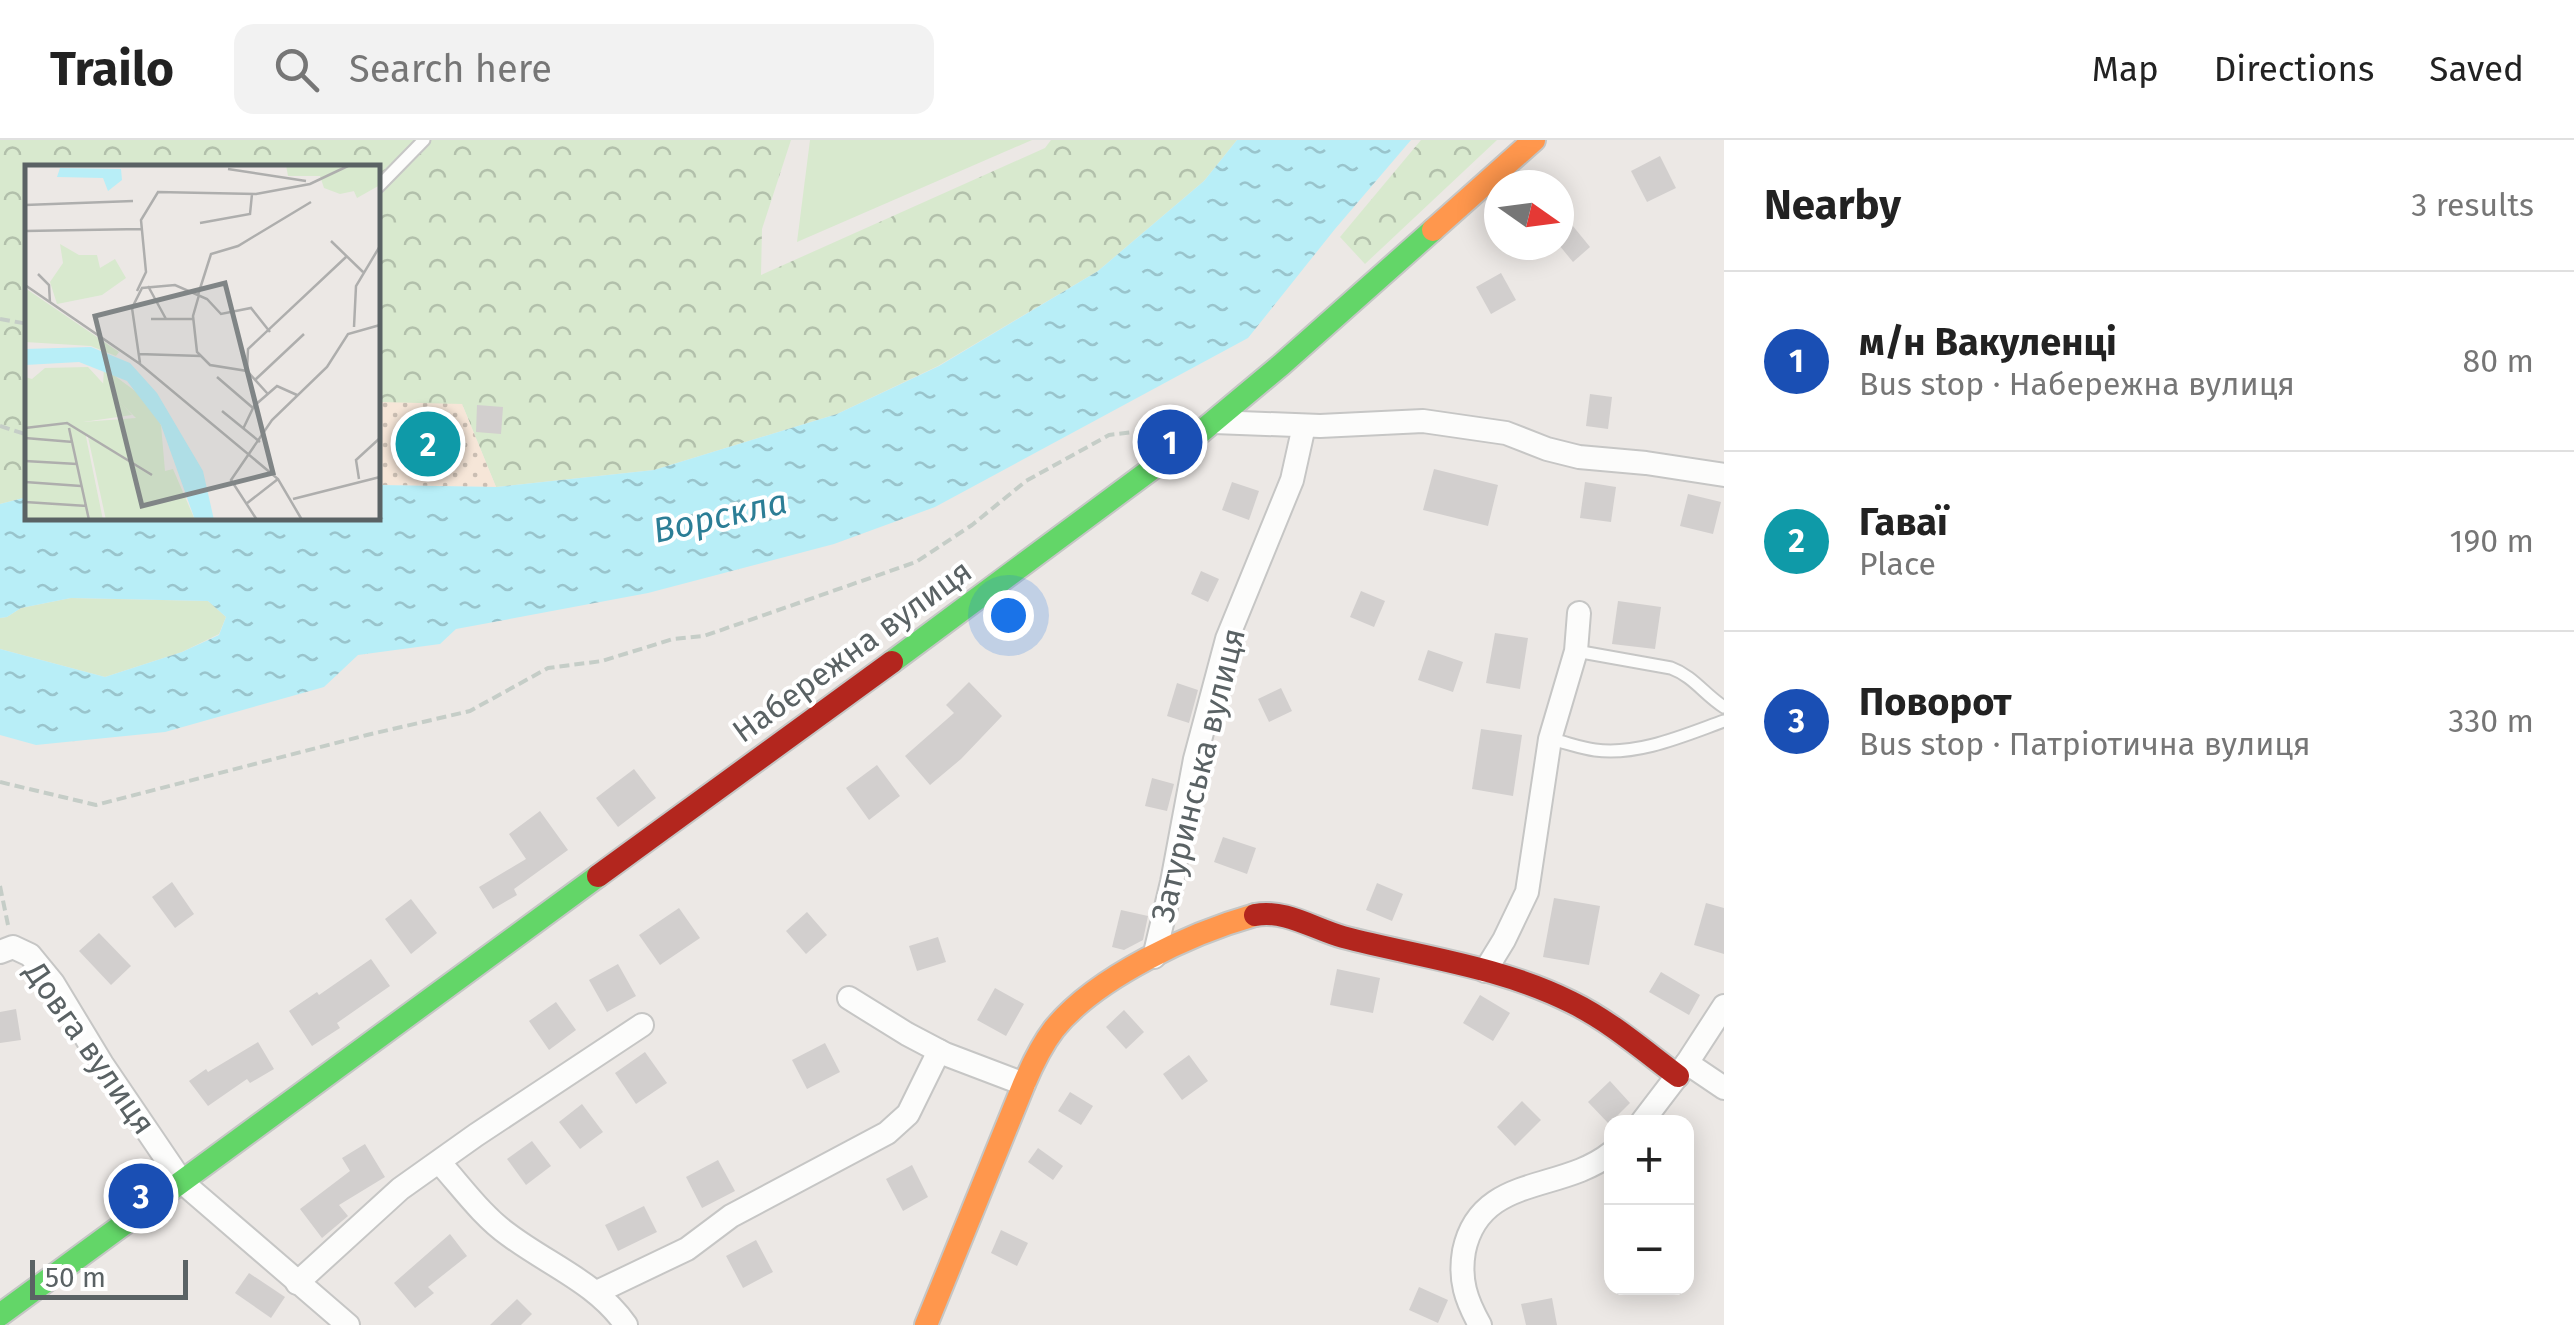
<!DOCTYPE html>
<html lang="en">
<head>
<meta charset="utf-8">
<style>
  :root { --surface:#fff; --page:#f2f2f2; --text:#222; --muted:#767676; --line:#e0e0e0; --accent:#8d9191 }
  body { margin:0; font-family:"Fira Sans",sans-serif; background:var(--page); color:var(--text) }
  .controls { position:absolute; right:30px; bottom:30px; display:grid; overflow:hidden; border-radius:20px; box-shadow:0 5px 25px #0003 }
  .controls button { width:90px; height:90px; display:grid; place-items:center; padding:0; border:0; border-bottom:2px solid var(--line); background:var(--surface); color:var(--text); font:50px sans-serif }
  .compass { position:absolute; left:1484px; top:30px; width:90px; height:90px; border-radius:50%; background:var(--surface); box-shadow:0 5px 25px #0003; rotate:104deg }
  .scale { position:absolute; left:30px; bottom:25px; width:158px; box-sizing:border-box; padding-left:10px; border:5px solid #5a6264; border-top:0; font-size:28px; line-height:35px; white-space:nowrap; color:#5a6264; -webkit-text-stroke:8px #fff; paint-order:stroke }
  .you { position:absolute; left:1008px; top:475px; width:35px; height:35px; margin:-25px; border:8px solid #fff; border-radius:50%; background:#1a73e8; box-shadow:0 0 0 15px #1a73e833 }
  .badge { display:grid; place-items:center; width:65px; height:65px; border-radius:50%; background:var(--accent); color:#fff; font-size:32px; font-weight:700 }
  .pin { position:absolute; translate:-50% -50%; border:5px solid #fff; box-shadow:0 2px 10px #0006 }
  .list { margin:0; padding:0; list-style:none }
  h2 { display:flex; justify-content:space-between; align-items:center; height:130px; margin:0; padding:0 40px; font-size:42px }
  h2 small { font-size:32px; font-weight:400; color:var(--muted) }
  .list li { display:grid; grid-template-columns:65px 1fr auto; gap:30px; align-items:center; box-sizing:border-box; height:180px; padding:0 40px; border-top:2px solid var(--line) }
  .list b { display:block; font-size:38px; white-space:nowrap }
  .list p { margin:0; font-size:32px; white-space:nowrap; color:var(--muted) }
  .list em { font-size:32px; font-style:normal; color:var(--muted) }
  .icon { flex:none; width:55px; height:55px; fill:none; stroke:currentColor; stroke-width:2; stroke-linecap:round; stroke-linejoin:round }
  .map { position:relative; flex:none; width:1724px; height:1185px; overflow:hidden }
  header { display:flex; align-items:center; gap:60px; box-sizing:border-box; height:140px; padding:0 50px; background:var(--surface); border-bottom:2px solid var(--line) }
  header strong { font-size:48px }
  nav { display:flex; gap:55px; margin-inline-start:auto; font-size:35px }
  .search { width:700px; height:90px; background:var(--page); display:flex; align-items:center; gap:25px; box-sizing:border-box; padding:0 35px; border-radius:20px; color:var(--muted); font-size:38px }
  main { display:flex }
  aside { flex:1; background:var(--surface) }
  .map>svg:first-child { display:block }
  .green { fill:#d8e9ce }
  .forest { fill:url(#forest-crowns) }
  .sand { fill:url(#sand-dots) }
  .water { fill:url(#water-ripples) }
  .building { fill:#d2cfce }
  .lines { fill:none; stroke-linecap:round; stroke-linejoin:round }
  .lane-casing { stroke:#c6c6c5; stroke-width:15 }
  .street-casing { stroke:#c6c6c5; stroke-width:26 }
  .fast-casing { stroke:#c5c6c5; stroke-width:26 }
  .slow-casing { stroke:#c5c6c5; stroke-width:26 }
  .jam-casing { stroke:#c5c6c5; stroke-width:26 }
  .path { stroke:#c5cdc7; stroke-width:4; stroke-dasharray:10 5; stroke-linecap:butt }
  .lane { stroke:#fcfcfb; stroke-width:11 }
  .street { stroke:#fcfcfb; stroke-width:22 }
  .fast { stroke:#63d668; stroke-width:22 }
  .slow { stroke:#ff974d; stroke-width:22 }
  .jam { stroke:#b3261e; stroke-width:22 }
  .labels { text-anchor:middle; stroke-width:8; stroke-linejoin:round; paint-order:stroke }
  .street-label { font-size:32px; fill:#5a6264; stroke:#fff }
  .water-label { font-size:35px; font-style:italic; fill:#2c7e96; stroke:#fff }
  .inset-road { fill:none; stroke:#aeaead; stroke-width:2.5 }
  .view { fill:#808586; fill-opacity:0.15; stroke:#808586; stroke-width:5 }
  .inset-edge { fill:none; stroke:#5a6264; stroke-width:5 }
</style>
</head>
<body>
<header>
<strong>Trailo</strong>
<div class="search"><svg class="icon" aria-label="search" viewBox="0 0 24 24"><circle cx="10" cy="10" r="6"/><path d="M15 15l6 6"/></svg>Search here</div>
<nav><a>Map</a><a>Directions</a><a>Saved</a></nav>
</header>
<main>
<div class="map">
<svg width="1724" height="1185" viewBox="0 0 1724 1185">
  <defs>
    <pattern id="forest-crowns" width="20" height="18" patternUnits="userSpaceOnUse" patternTransform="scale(2.5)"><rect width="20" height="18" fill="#d8e9ce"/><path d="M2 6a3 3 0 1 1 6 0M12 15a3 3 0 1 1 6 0" fill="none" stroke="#b2c0ab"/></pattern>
    <pattern id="sand-dots" width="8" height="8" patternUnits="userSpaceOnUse" patternTransform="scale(2.5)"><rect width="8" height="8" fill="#f6e6d8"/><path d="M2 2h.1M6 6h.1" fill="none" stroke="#cabeb3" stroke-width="1.8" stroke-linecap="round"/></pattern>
    <pattern id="water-ripples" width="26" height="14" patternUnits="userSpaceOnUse" patternTransform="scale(2.5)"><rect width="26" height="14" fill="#b8eef7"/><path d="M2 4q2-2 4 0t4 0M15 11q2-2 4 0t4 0" fill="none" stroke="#99c4cc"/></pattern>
  </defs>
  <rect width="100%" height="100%" fill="#ece8e5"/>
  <g class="green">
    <polygon points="810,0 1032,0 797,102"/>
    <polygon points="71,458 208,461 226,477 219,494 182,512 105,537 0,509 0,478 7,477 21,468"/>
  </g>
  <g class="forest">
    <polygon points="0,0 791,0 762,89 761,135 1045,8 1051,0 1237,0 1204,41 1098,131 938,226 837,274 654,330 496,347 462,264 378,264 378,28 28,28 27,357 0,364"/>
    <polygon points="1421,0 1497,0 1365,124 1340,97"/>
  </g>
  <polygon class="sand" points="378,262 462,264 496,347 378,345"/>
  <polygon class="water" points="1237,0 1411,0 1335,89 1248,198 935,367 834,404 648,453 456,489 440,504 358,515 324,547 165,592 36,605 0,595 0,509 105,537 182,512 219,495 226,477 208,461 71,458 21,468 7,477 0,478 0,364 27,357 28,378 378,378 378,345 497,347 654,330 837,274 939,226 1098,131 1204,41"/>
  <g class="building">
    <polygon points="1660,16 1676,48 1647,62 1631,31"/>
    <polygon points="1559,69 1590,107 1573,122 1559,105"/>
    <polygon points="1501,133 1516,160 1491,174 1476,147"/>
    <polygon points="1590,254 1612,257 1608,289 1586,286"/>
    <polygon points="477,265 503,267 501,294 476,292"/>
    <polygon points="1434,329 1498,345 1488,386 1423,370"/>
    <polygon points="1232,342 1259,351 1249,380 1222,370"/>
    <polygon points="1585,342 1616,347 1611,382 1580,378"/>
    <polygon points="1688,354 1721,362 1713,394 1680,386"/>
    <polygon points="1201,431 1219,439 1208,462 1191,454"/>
    <polygon points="1361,451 1385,461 1374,487 1350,477"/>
    <polygon points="1618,461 1661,467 1655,509 1612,504"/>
    <polygon points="1495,493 1528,498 1520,549 1486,543"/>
    <polygon points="1428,510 1463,522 1453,552 1418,540"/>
    <polygon points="969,542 1002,576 961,619 930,645 905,616 954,573 946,565"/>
    <polygon points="1177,543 1198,550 1189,583 1167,576"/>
    <polygon points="1281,548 1292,571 1269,582 1258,559"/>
    <polygon points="1481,589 1522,595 1513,656 1472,649"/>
    <polygon points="877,625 900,656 869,680 846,648"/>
    <polygon points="634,629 656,658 618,687 596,658"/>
    <polygon points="1152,638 1174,644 1167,671 1145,666"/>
    <polygon points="540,671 568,710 514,749 517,755 493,769 479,747 526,719 509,694"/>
    <polygon points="1223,697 1256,708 1247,734 1214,722"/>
    <polygon points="172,742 194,774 175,788 152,757"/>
    <polygon points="1377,743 1403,754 1392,781 1366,770"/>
    <polygon points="1554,758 1600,766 1589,825 1543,817"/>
    <polygon points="411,759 437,793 411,814 385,779"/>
    <polygon points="1706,763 1724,768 1724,814 1694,805"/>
    <polygon points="679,768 700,798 660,825 639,795"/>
    <polygon points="1121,770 1148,776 1143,800 1124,810 1112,807"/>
    <polygon points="807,772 827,795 806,814 786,791"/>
    <polygon points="99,793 131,826 111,845 79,811"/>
    <polygon points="938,797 946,822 917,831 909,806"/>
    <polygon points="371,819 390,846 337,883 340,888 312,906 289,871 317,852 319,855"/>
    <polygon points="618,824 636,856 607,872 589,840"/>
    <polygon points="1337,829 1380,838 1373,873 1330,865"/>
    <polygon points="1661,832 1700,855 1689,875 1649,852"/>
    <polygon points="995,848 1024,864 1006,896 977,880"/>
    <polygon points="1480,855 1510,873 1493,901 1463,883"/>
    <polygon points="556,862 576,890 549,910 529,881"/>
    <polygon points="16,869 21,900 0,903 0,872"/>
    <polygon points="1124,870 1144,892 1126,909 1106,887"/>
    <polygon points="258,902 274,929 250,943 247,939 208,966 189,941 206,929 208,932"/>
    <polygon points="825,903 840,932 807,949 792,920"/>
    <polygon points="645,912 667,943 636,964 615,933"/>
    <polygon points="1189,915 1208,941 1182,960 1163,934"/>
    <polygon points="1610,941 1630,963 1609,984 1588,962"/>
    <polygon points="1070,952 1093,966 1081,985 1058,971"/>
    <polygon points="1522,961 1541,980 1515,1006 1497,987"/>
    <polygon points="582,964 603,992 580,1009 559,982"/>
    <polygon points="532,1001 551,1026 526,1045 507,1019"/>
    <polygon points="365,1004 385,1037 339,1065 348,1076 322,1098 300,1069 350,1031 342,1018"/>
    <polygon points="1038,1008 1063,1026 1053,1040 1028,1022"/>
    <polygon points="718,1020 735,1051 702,1068 686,1037"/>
    <polygon points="912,1025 928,1057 903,1071 886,1039"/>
    <polygon points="644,1066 657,1092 618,1111 605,1085"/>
    <polygon points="1001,1090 1028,1103 1017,1126 991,1113"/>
    <polygon points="450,1094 467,1116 428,1147 434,1153 415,1168 394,1143"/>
    <polygon points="756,1100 773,1132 743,1148 726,1116"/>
    <polygon points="249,1133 285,1157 271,1178 235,1153"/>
    <polygon points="1419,1147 1448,1160 1438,1183 1409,1170"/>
    <polygon points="1552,1158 1557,1185 1526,1185 1521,1164"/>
    <polygon points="517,1159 532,1174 521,1185 490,1185"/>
  </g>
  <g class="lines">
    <g class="lane-casing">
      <g id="lane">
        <polyline points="378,47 424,0"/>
        <path d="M1576,511L1671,528C1693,536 1705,555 1724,567"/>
        <path d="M1550,599C1565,602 1580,608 1595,610C1638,616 1685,595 1724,581"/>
      </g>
    </g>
    <g class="street-casing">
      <g id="street">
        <polyline points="1214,282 1320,286 1423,281 1506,293 1547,309 1579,317 1646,323 1724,335"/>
        <polyline points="0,812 13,807 30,815 53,843 102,924 182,1042 348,1185"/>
        <polyline points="1154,817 1172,742 1195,619 1227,499 1292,340 1304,286"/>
        <polyline points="1485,831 1504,800 1527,752 1550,599 1576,511 1579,473"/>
        <polyline points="849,858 907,894 945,914 1024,944"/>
        <polyline points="1687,923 1724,948"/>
        <polyline points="1642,982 1687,923 1724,866"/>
        <path d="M439,1022C461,1046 482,1076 509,1095C549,1125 597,1143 626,1185"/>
        <polyline points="297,1143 400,1049 476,995 642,885"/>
        <polyline points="597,1152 687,1109 731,1076 887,993 908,974 939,911"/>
        <path d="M1480,1185C1466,1160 1459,1140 1464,1111C1480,1034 1561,1053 1611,1013"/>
      </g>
    </g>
    <g class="fast-casing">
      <g id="fast">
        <polyline points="892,522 1196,296 1281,225 1433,90"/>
        <polyline points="0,1175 598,736"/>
      </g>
    </g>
    <g class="slow-casing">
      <g id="slow">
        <polyline points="1433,90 1534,0"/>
        <path d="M926,1185L1024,944C1032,925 1041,906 1054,889C1096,837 1191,793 1255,775"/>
      </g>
    </g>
    <g class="jam-casing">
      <g id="jam">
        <polyline points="598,736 892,522"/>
        <path d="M1255,775C1285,769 1314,789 1343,797C1419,817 1499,826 1571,862C1610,881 1643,910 1678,936"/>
      </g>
    </g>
    <g class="path">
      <polyline points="0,179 28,184"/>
      <polyline points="0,286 28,295"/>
      <polyline points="0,642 96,665 367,595 470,571 548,528 602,521 673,499 704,496 916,422 972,385 1026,341 1109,295 1159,289"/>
      <polyline points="0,746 8,785"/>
    </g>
    <use href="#lane" class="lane"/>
    <use href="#street" class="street"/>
    <use href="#fast" class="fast"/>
    <use href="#slow" class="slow"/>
    <use href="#jam" class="jam"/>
  </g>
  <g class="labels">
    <g class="street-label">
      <text transform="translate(852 511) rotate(-36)" y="11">Набережна вулиця</text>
      <text transform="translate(1198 635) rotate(-76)" y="11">Затуринська вулиця</text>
      <text transform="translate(90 908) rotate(55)" y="11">Довга вулиця</text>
    </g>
    <g class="water-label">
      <text transform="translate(720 376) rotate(-13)" y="12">Ворскла</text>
    </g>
  </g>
  <g transform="translate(25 25)">
    <rect width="355" height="355" fill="#ece8e5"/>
    <path d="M63,202L107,250L58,257L78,355H0V212L7,214L20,203Z" fill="#d8e9ce"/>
    <path d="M261,0H322L334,25L315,29L299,23L295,11H263ZM35,79L54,90H72L75,103L90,94L101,113L77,130L32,139L25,117L38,98ZM0,123L94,187L91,191L66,181L0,177ZM79,203L117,231L136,260L140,306L148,304L170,355H81L63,272L44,258L111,253L78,221Z" fill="#d8e9ce"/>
    <path d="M329,0H355V20L332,33L319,4Z" fill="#d8e9ce"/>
    <path d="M35,3L96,4L97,15L83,26L78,13L32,12ZM66,182L105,198L132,228L178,306L189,355H170L136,260L102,216L54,197L0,200V184Z" fill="#b8eef7"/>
    <path class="inset-road" d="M203,4L281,16M0,40L108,36M175,58L225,49L227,29M0,66L116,64M306,76L338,107M13,109L24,120L25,138M0,120L115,199L253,314L277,355M123,121L141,154M112,126L121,107L116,55L133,27L231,29L285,19L325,0M173,130L186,89L213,81L286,37M174,130L168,151L172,187L185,200L222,206L242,228M126,154H168M329,162L331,121L355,81M113,189L176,191M115,198L107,143L117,123L150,120L182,134L196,149L226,143L245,167M222,206L223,184L321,92M192,212L228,243M231,214L279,169M197,246L235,277M0,263L42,258L127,310M44,263L64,355M218,264L229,241L252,221L272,230M0,273L48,277M0,296L52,299M334,314L331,295L355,273M0,317L56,321M268,334L355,312M0,337L62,341M221,339L253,314M232,355L206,315L247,255L302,202L323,169L355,160"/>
    <path class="view" d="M200,118L248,308L117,341L70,151Z"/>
    <rect width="355" height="355" class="inset-edge"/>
  </g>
</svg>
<div class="controls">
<button>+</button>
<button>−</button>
</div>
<svg class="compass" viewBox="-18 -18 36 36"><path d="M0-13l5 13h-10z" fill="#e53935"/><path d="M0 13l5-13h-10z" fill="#767676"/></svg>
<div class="scale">50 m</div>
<div class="you"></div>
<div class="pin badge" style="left:1170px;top:302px;background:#1a4fb4">1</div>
<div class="pin badge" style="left:428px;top:304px;background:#0f9aa8">2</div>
<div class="pin badge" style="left:141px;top:1056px;background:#1a4fb4">3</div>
</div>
<aside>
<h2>Nearby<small>3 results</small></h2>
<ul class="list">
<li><span class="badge" style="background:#1a4fb4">1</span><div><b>м/н Вакуленці</b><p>Bus stop · Набережна вулиця</p></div><em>80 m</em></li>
<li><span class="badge" style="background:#0f9aa8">2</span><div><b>Гаваї</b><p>Place</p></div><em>190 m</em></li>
<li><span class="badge" style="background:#1a4fb4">3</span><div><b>Поворот</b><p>Bus stop · Патріотична вулиця</p></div><em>330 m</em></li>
</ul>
</aside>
</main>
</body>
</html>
